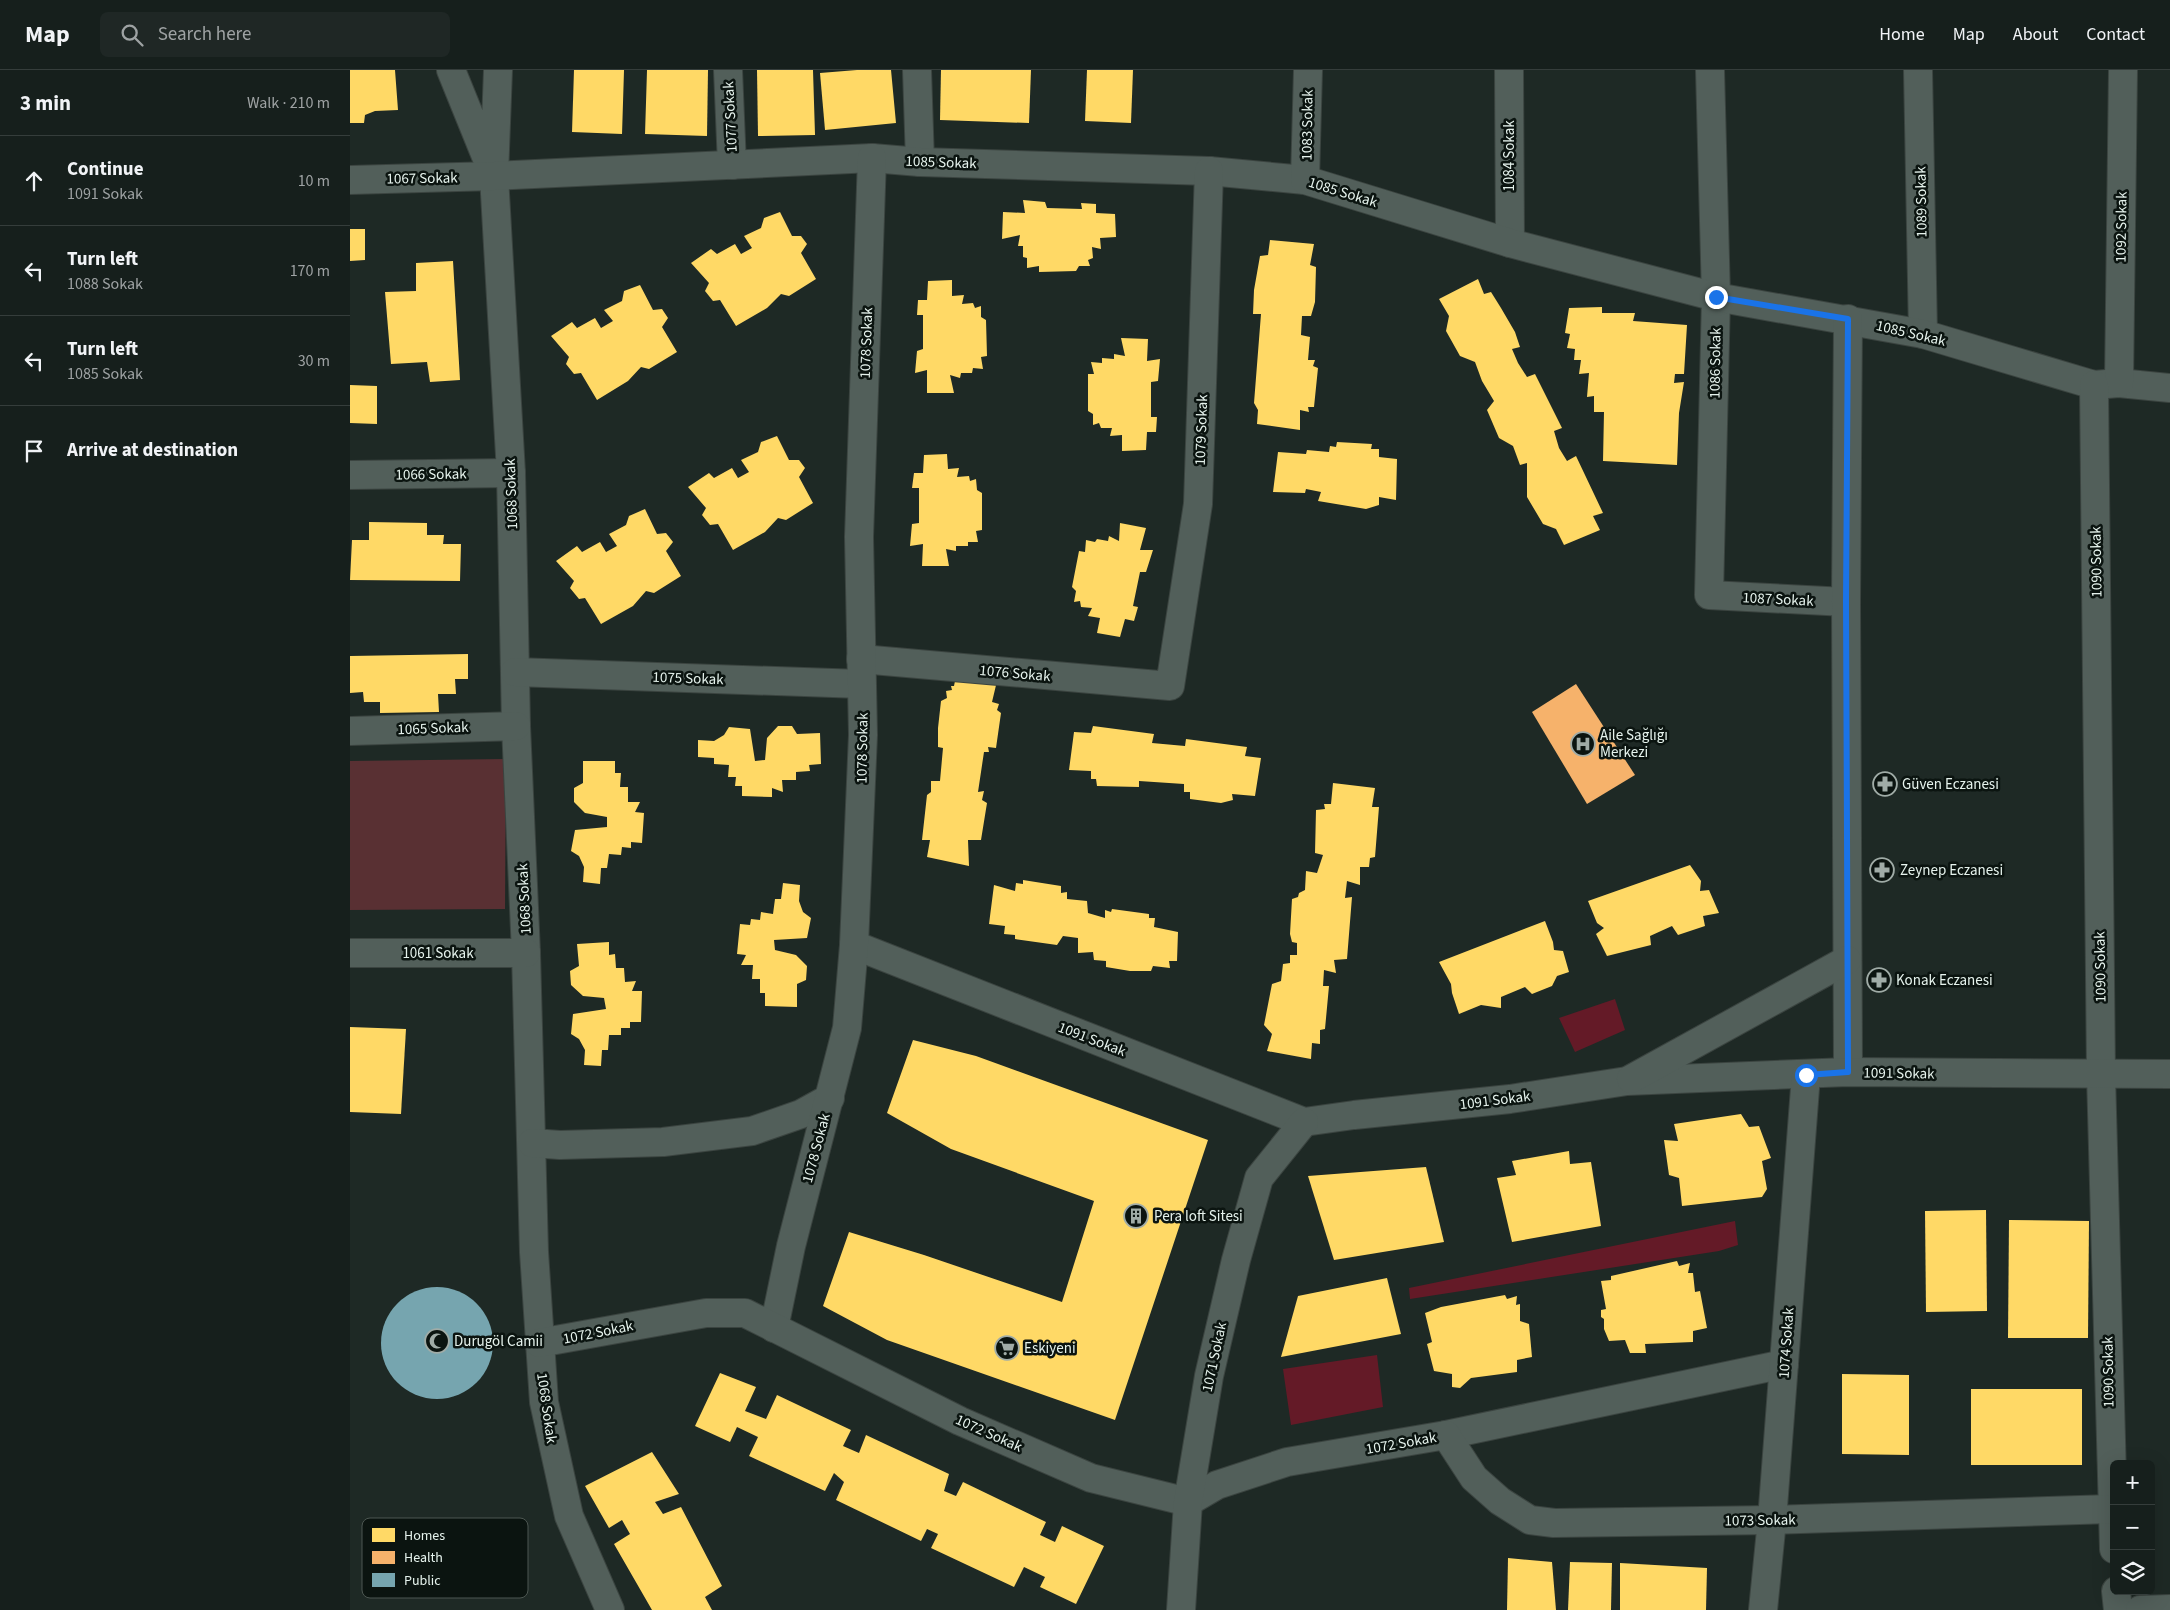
<!DOCTYPE html>
<html lang="en">
<head>
<meta charset="utf-8">
<style>
  :root { --surface:#161f1c; --page:#1f2725; --text:#f1f3f6; --muted:#9ea2a3; --line:#353d3b }
  body { margin:0; font-family:"Source Sans 3",sans-serif; background:var(--page); color:var(--text) }
  .controls { position:absolute; right:15px; bottom:15px; display:grid; overflow:hidden; border-radius:8px; box-shadow:0 5px 20px #0002 }
  .controls button { width:45px; height:45px; display:grid; place-items:center; padding:0; border:0; border-bottom:1px solid var(--line); background:var(--surface); color:var(--text); font:25px sans-serif }
  .stop { position:absolute; width:15px; height:15px; margin:-11px; border:4px solid #1a73e8; border-radius:50%; background:#fff }
  .stop.end { background:#1a73e8; border-color:#fff; box-shadow:0 1px 5px #0008 }
  .list { margin:0; padding:0; list-style:none }
  h2 { display:flex; justify-content:space-between; align-items:center; height:65px; margin:0; padding:0 20px; font-size:21px }
  h2 small { font-size:16px; font-weight:400; color:var(--muted) }
  .list li { display:grid; grid-template-columns:32px 1fr auto; gap:15px; align-items:center; box-sizing:border-box; height:90px; padding:0 20px; border-top:1px solid var(--line) }
  .list b { display:block; font-size:19px; white-space:nowrap }
  .list p { margin:0; font-size:16px; white-space:nowrap; color:var(--muted) }
  .list em { font-size:16px; font-style:normal; color:var(--muted) }
  .icon { flex:none; width:28px; height:28px; fill:none; stroke:currentColor; stroke-width:2; stroke-linecap:round; stroke-linejoin:round }
  .map { position:relative; flex:none; width:1820px; height:1540px; overflow:hidden }
  header { display:flex; align-items:center; gap:30px; box-sizing:border-box; height:70px; padding:0 25px; background:var(--surface); border-bottom:1px solid var(--line) }
  header strong { font-size:24px }
  nav { display:flex; gap:28px; margin-inline-start:auto; font-size:18px }
  .search { width:350px; height:45px; background:var(--page); display:flex; align-items:center; gap:12px; box-sizing:border-box; padding:0 18px; border-radius:8px; color:var(--muted); font-size:19px }
  main { display:flex }
  aside { flex:1; background:var(--surface) }
  .map>svg:first-child { display:block }
  .green { fill:#593033 }
  .water { fill:#641a27 }
  .homes { fill:#ffd966 }
  .health { fill:#f6b26b }
  .public { fill:#76a5af }
  .lines { fill:none; stroke-linecap:round; stroke-linejoin:round }
  .minor-casing { stroke:#3b4440; stroke-width:30 }
  .minor { stroke:#525f5a; stroke-width:28 }
  .route { stroke:#1a73e8; stroke-width:6 }
  .labels { text-anchor:middle; stroke-width:5; stroke-linejoin:round; paint-order:stroke }
  .street-label { font-size:15px; fill:#e6f3ed; stroke:#0b1410 }
  .poi-label { font-size:15px; fill:#e6f3ed; stroke:#0b1410; text-anchor:start }
  .key { fill:#0b1410; stroke:#4d5752; stroke-width:1 }
  .key-label { font-size:14px; fill:#e6f3ed }
</style>
</head>
<body>
<header>
<strong>Map</strong>
<div class="search"><svg class="icon" aria-label="search" viewBox="0 0 24 24"><circle cx="10" cy="10" r="6"/><path d="M15 15l6 6"/></svg>Search here</div>
<nav><a>Home</a><a>Map</a><a>About</a><a>Contact</a></nav>
</header>
<main>
<aside>
<h2>3 min<small>Walk · 210 m</small></h2>
<ul class="list">
<li><svg class="icon" aria-label="ahead" viewBox="0 0 24 24"><path d="M12 20V5M6 11l6-6 6 6"/></svg><div><b>Continue</b><p>1091 Sokak</p></div><em>10 m</em></li>
<li><svg class="icon" aria-label="left" viewBox="0 0 24 24"><path d="M17 20v-9H6M10 6l-5 5 5 5"/></svg><div><b>Turn left</b><p>1088 Sokak</p></div><em>170 m</em></li>
<li><svg class="icon" aria-label="left" viewBox="0 0 24 24"><path d="M17 20v-9H6M10 6l-5 5 5 5"/></svg><div><b>Turn left</b><p>1085 Sokak</p></div><em>30 m</em></li>
<li><svg class="icon" aria-label="arrive" viewBox="0 0 24 24"><path d="M6 21V4h12l-3 4 3 4H6"/></svg><div><b>Arrive at destination</b></div></li>
</ul>
</aside>
<div class="map">
<svg width="1820" height="1540" viewBox="0 0 1820 1540">
  <rect width="100%" height="100%" fill="#1e2925"/>
  <polygon class="green" points="156,689 155,839 0,840 0,691"/>
  <g class="water">
    <polygon points="1265,929 1275,960 1225,982 1209,948"/>
    <polygon points="1385,1151 1388,1175 1369,1181 1060,1229 1059,1218"/>
    <polygon points="1027,1285 1033,1337 941,1355 933,1299"/>
  </g>
  <g class="homes">
    <polygon points="0,0 45,0 48,40 25,41 15,45 14,53 0,53"/>
    <polygon points="224,0 274,0 272,64 222,62"/>
    <polygon points="297,0 358,0 357,66 295,64"/>
    <polygon points="407,0 463,0 465,65 408,66"/>
    <polygon points="507,0 541,0 546,53 475,60 470,3"/>
    <polygon points="591,0 681,0 679,53 590,50"/>
    <polygon points="737,0 783,0 781,53 735,51"/>
    <polygon points="673,130 695,132 697,138 732,139 731,133 746,134 746,143 765,144 766,167 750,168 751,179 742,177 743,188 738,190 740,196 729,196 726,201 689,202 689,196 677,198 677,188 673,187 673,176 668,176 670,165 652,169 653,142 675,143"/>
    <polygon points="430,142 442,166 451,166 457,174 451,183 466,209 439,226 431,224 417,238 386,256 370,230 363,231 355,221 359,213 341,193 361,179 367,184 385,174 391,184 402,178 394,166 411,158 414,148"/>
    <polygon points="0,159 15,159 15,190 0,191"/>
    <polygon points="920,170 964,174 960,195 966,197 965,232 961,246 952,246 951,265 960,267 958,290 965,290 963,296 968,298 964,337 958,337 959,342 950,340 950,360 907,354 908,340 904,333 911,244 903,244 904,220 910,186 918,185"/>
    <polygon points="103,191 110,310 80,312 77,292 41,294 35,222 66,221 66,193"/>
    <polygon points="1128,209 1134,224 1141,222 1151,238 1165,262 1170,277 1162,279 1168,293 1177,307 1185,304 1212,358 1204,361 1209,378 1217,391 1226,386 1253,443 1243,446 1250,460 1214,475 1206,459 1193,454 1177,427 1177,393 1170,395 1163,376 1149,368 1137,340 1144,331 1132,311 1125,292 1110,286 1096,261 1099,246 1089,229"/>
    <polygon points="602,210 602,226 614,225 612,234 623,233 625,238 631,236 631,247 636,250 637,286 631,287 633,299 623,298 622,303 611,303 610,308 600,305 604,323 577,323 577,300 565,303 567,281 573,279 573,245 567,245 568,230 577,230 578,211"/>
    <polygon points="290,215 303,240 312,239 318,248 312,257 327,282 299,299 291,297 278,311 247,330 231,303 224,304 216,294 219,287 201,266 222,252 227,258 245,248 251,258 263,251 254,240 272,231 274,221"/>
    <polygon points="1252,237 1252,243 1285,243 1283,251 1337,255 1334,304 1325,304 1324,313 1334,312 1329,343 1327,395 1253,391 1254,342 1244,342 1244,326 1237,327 1239,303 1229,304 1231,290 1224,290 1225,279 1217,278 1220,264 1215,263 1219,238"/>
    <polygon points="771,268 798,269 797,291 810,289 808,311 801,312 801,347 807,347 806,362 797,362 796,380 772,381 772,365 760,366 762,358 751,358 749,353 743,355 743,344 738,341 738,304 744,304 741,292 752,293 752,288 764,289 764,284 775,286"/>
    <polygon points="0,315 27,316 27,354 0,353"/>
    <polygon points="427,366 439,390 449,390 455,398 449,407 463,433 436,450 428,448 415,462 383,480 368,454 360,455 352,445 356,438 338,417 359,403 364,408 382,398 388,408 399,402 391,390 408,382 411,372"/>
    <polygon points="987,372 1022,374 1021,379 1029,379 1029,387 1047,389 1046,430 1029,427 1029,435 1016,439 968,431 971,422 956,419 955,423 923,422 928,382 956,384 957,380 979,382 980,376 986,377"/>
    <polygon points="597,384 598,399 609,398 607,407 619,406 620,411 626,409 627,420 632,423 632,460 626,461 628,472 618,472 618,476 606,476 606,481 596,479 599,496 572,496 573,474 560,476 562,454 569,453 569,418 562,418 564,403 573,403 574,385"/>
    <polygon points="295,439 307,464 316,463 323,472 316,481 331,506 304,523 296,521 283,536 251,554 235,528 229,529 220,518 224,511 206,491 227,476 232,482 250,472 256,482 267,476 259,464 276,455 279,446"/>
    <polygon points="19,452 77,453 77,465 94,465 93,474 111,474 110,511 0,510 2,470 19,470"/>
    <polygon points="770,453 796,458 790,480 803,480 796,502 790,502 783,536 788,537 784,551 775,549 770,567 747,563 750,548 738,546 742,538 731,537 730,531 724,532 726,521 722,517 729,481 735,482 736,470 745,472 747,469 758,471 759,466 769,471"/>
    <polygon points="118,584 118,609 105,609 106,624 88,624 89,642 30,643 30,632 14,632 13,622 0,623 0,586"/>
    <polygon points="606,606 647,611 642,632 649,634 647,640 651,643 646,678 638,677 639,682 634,682 628,722 634,721 632,730 637,733 631,770 618,770 619,796 577,787 580,770 572,770 577,725 581,722 581,711 590,711 593,678 588,677 588,658 591,631 597,628 596,621 602,620 601,616 604,616"/>
    <polygon points="428,656 442,656 447,664 470,663 471,694 459,695 460,701 446,702 446,710 432,710 433,722 422,718 422,727 392,726 392,716 385,716 386,707 378,707 379,695 364,694 364,688 348,687 348,670 364,671 374,665 379,657 400,659 405,691 415,690 417,668"/>
    <polygon points="743,656 804,664 802,673 835,676 836,669 897,677 895,686 911,688 905,726 882,724 883,730 871,733 840,729 840,722 834,722 834,714 789,711 789,717 747,716 746,709 741,709 741,701 719,700 724,662 741,663"/>
    <polygon points="233,691 265,691 265,703 271,703 270,717 278,717 278,732 290,732 285,742 294,743 292,773 281,772 281,778 272,777 271,785 259,784 257,798 251,798 250,814 233,812 234,797 229,786 221,781 225,760 257,757 257,747 235,743 224,732 224,718 233,713"/>
    <polygon points="983,713 1025,718 1022,737 1029,737 1025,787 1020,788 1019,797 1010,797 1010,815 997,811 995,828 1002,827 997,889 984,890 986,903 974,900 973,916 979,916 975,959 970,960 970,974 962,973 961,989 917,981 922,964 914,955 922,914 931,911 933,894 940,893 940,885 947,885 947,873 942,872 940,864 942,829 948,827 949,823 955,820 956,801 967,803 973,785 965,783 966,740 975,739 974,734 981,734"/>
    <polygon points="1340,795 1351,811 1350,821 1359,820 1369,843 1353,846 1355,856 1328,865 1322,856 1300,866 1301,875 1257,886 1246,864 1254,858 1247,853 1238,831"/>
    <polygon points="673,810 711,816 711,823 717,822 717,829 737,831 738,843 755,848 755,840 761,842 762,839 799,844 799,848 805,848 804,857 828,862 827,891 819,891 820,898 803,896 801,901 780,901 756,897 756,891 744,890 743,882 728,883 728,868 713,866 707,875 665,869 665,865 654,864 655,856 639,854 644,815 665,821 666,813 673,814"/>
    <polygon points="433,813 450,815 449,831 453,842 461,848 457,868 424,870 425,880 446,885 457,896 456,910 447,914 447,937 415,936 415,923 410,923 410,909 402,909 403,895 391,895 396,885 387,884 390,854 400,855 401,849 410,850 411,842 423,844 425,829 431,829"/>
    <polygon points="1195,851 1203,872 1204,880 1213,881 1219,902 1207,906 1202,916 1182,924 1175,917 1151,927 1151,938 1131,935 1109,944 1102,923 1101,914 1089,892"/>
    <polygon points="259,872 259,885 265,884 266,898 274,898 275,912 286,911 282,921 292,921 291,952 280,952 280,958 271,958 271,965 259,965 258,980 252,980 251,996 234,995 235,980 229,969 221,964 223,944 256,939 254,928 233,926 221,915 220,901 229,896 227,874"/>
    <polygon points="0,957 56,959 51,1044 0,1042"/>
    <polygon points="563,970 626,986 858,1070 765,1350 537,1270 473,1236 499,1162 574,1185 712,1232 744,1131 601,1079 537,1043"/>
    <polygon points="1391,1044 1399,1057 1409,1056 1421,1088 1412,1091 1417,1119 1412,1127 1332,1136 1329,1108 1319,1105 1314,1070 1328,1071 1324,1054"/>
    <polygon points="1219,1081 1220,1094 1241,1092 1251,1156 1162,1172 1147,1108 1166,1105 1162,1091"/>
    <polygon points="1076,1097 1094,1172 984,1190 958,1106"/>
    <polygon points="1636,1140 1637,1241 1576,1242 1575,1141"/>
    <polygon points="1659,1150 1739,1151 1738,1268 1658,1268"/>
    <polygon points="1327,1191 1329,1196 1340,1193 1338,1203 1343,1203 1345,1222 1350,1221 1357,1258 1343,1261 1343,1272 1295,1274 1296,1283 1280,1283 1275,1270 1259,1271 1254,1259 1254,1249 1251,1247 1251,1240 1256,1239 1251,1211 1261,1210 1261,1206"/>
    <polygon points="1037,1208 1051,1264 931,1287 948,1226"/>
    <polygon points="1155,1225 1157,1229 1167,1226 1166,1235 1170,1234 1170,1251 1179,1254 1182,1287 1167,1290 1167,1302 1121,1308 1110,1318 1102,1317 1102,1304 1084,1301 1077,1274 1082,1272 1075,1243 1091,1237"/>
    <polygon points="370,1303 406,1317 395,1341 416,1349 427,1325 501,1360 493,1376 509,1383 516,1365 599,1404 594,1421 606,1426 613,1412 696,1452 690,1465 705,1472 712,1456 754,1476 726,1534 690,1517 695,1507 674,1497 664,1517 581,1478 588,1464 577,1459 571,1471 486,1430 494,1412 484,1403 475,1421 399,1386 408,1367 387,1357 380,1372 345,1356"/>
    <polygon points="1492,1304 1559,1305 1559,1385 1492,1384"/>
    <rect x="1621" y="1319" width="111" height="76"/>
    <polygon points="302,1382 329,1424 305,1432 313,1444 331,1437 372,1516 355,1527 362,1540 302,1540 264,1474 280,1464 272,1450 259,1458 235,1416"/>
    <polygon points="1158,1488 1202,1492 1206,1540 1157,1540"/>
    <polygon points="1220,1492 1262,1493 1261,1540 1218,1540"/>
    <polygon points="1270,1493 1357,1498 1356,1540 1270,1540"/>
  </g>
  <polygon class="health" points="1226,614 1285,705 1237,734 1182,642"/>
  <circle class="public" cx="87" cy="1273" r="56"/>
  <g class="lines">
    <g class="minor-casing">
      <g id="minor">
        <polyline points="101,0 144,106 148,0"/>
        <polyline points="378,0 382,95"/>
        <polyline points="567,0 570,92"/>
        <polyline points="1159,0 1160,173"/>
        <polyline points="1360,0 1366,227 1359,525 1496,532"/>
        <polyline points="1568,0 1573,264"/>
        <polyline points="144,106 161,403 166,656 176,883 184,1182 194,1332 219,1446 260,1540"/>
        <polyline points="0,110 144,106 522,88 570,92 859,101 955,110 1160,173 1366,227 1573,264 1744,315 1769,313 1820,318"/>
        <polyline points="955,110 958,0"/>
        <polyline points="1498,249 1496,532 1498,1002"/>
        <polyline points="1769,313 1773,0"/>
        <polyline points="1744,315 1751,1005 1764,1479"/>
        <polyline points="0,405 161,403"/>
        <polyline points="511,589 820,616 848,434 859,101"/>
        <polyline points="165,602 511,614"/>
        <polyline points="0,661 166,656"/>
        <polyline points="504,875 954,1052 1004,1045 1160,1029 1277,1011 1498,1002 1820,1004"/>
        <polyline points="0,883 176,883"/>
        <polyline points="1281,1009 1497,890"/>
        <polyline points="182,1073 210,1075 313,1072 402,1061 451,1044 480,1028"/>
        <polyline points="424,1258 441,1176 497,958 504,875 513,665 509,467 522,88"/>
        <polyline points="189,1273 356,1243 395,1243 610,1351 741,1408 838,1432 867,1415 937,1392 1096,1365 1434,1294"/>
        <polyline points="1096,1365 1124,1408 1150,1431 1180,1450 1204,1453 1422,1450 1761,1439"/>
        <polyline points="1766,1521 1768,1540"/>
        <polyline points="831,1540 838,1432 859,1306 886,1190 909,1108 954,1052"/>
        <polyline points="1413,1540 1422,1450 1456,1005"/>
        <polyline points="1790,1540 1820,1539"/>
      </g>
    </g>
    <use href="#minor" class="minor"/>
  </g>
  <g class="lines">
    <polyline class="route" points="1366,227 1498,249 1496,532 1498,1002 1456,1005"/>
  </g>
  <defs>
    <g id="hospital-ring" transform="scale(1.25)"><circle r="9.5" fill="#0b1410" stroke="#a0aca7" stroke-width="1.5"/><path d="M-5-5h3v3.5h4V-5h3V5h-3V1.5h-4V5h-3Z" fill="#a0aca7"/></g>
    <g id="pharmacy-ring" transform="scale(1.25)"><circle r="9.5" fill="#0b1410" stroke="#a0aca7" stroke-width="1.5"/><path d="M-2-6h4v4h4v4h-4v4h-4v-4h-4v-4h4Z" fill="#a0aca7"/></g>
    <g id="building-ring" transform="scale(1.25)"><circle r="9.5" fill="#0b1410" stroke="#a0aca7" stroke-width="1.5"/><path d="M-4-6H4V6H1V3H-1V6H-4ZM-2.5-4.3h1.7v1.8h-1.7ZM.8-4.3h1.7v1.8H.8ZM-2.5-1h1.7V.8h-1.7ZM.8-1h1.7V.8H.8Z" fill="#a0aca7"/></g>
    <g id="mosque-ring" transform="scale(1.25)"><circle r="9.5" fill="#0b1410" stroke="#a0aca7" stroke-width="1.5"/><path d="M3.5-4.9A6 6 0 1 0 3.5 4.9A5 5 0 1 1 3.5-4.9Z" fill="#a0aca7"/></g>
    <g id="supermarket-ring" transform="scale(1.25)"><circle r="9.5" fill="#0b1410" stroke="#a0aca7" stroke-width="1.5"/><path d="M-6-5.5h2.5l.6 2H6L4.5 2H-2.5L-4.4-4H-6ZM-1.5 3.2a1.3 1.3 0 1 0 .1 0ZM3 3.2a1.3 1.3 0 1 0 .1 0Z" fill="#a0aca7"/></g>
  </defs>
  <g fill-rule="evenodd">
    <use href="#hospital-ring" x="1233" y="674"/>
    <use href="#pharmacy-ring" x="1535" y="714"/>
    <use href="#pharmacy-ring" x="1532" y="800"/>
    <use href="#pharmacy-ring" x="1529" y="910"/>
    <use href="#building-ring" x="786" y="1146"/>
    <use href="#mosque-ring" x="87" y="1271"/>
    <use href="#supermarket-ring" x="657" y="1278"/>
  </g>
  <g class="labels">
    <g class="street-label">
      <text transform="translate(380 47) rotate(-93)" y="5">1077 Sokak</text>
      <text transform="translate(957 55) rotate(-89)" y="5">1083 Sokak</text>
      <text transform="translate(1159 86) rotate(-90)" y="5">1084 Sokak</text>
      <text transform="translate(591 92) rotate(2)" y="5">1085 Sokak</text>
      <text transform="translate(72 108) rotate(-1)" y="5">1067 Sokak</text>
      <text transform="translate(993 122) rotate(17)" y="5">1085 Sokak</text>
      <text transform="translate(1571 132) rotate(-91)" y="5">1089 Sokak</text>
      <text transform="translate(1771 157) rotate(-89)" y="5">1092 Sokak</text>
      <text transform="translate(1561 263) rotate(13)" y="5">1085 Sokak</text>
      <text transform="translate(516 273) rotate(-88)" y="5">1078 Sokak</text>
      <text transform="translate(1365 293) rotate(-89)" y="5">1086 Sokak</text>
      <text transform="translate(851 360) rotate(-88)" y="5">1079 Sokak</text>
      <text transform="translate(81 404) rotate(-1)" y="5">1066 Sokak</text>
      <text transform="translate(161 424) rotate(-92)" y="5">1068 Sokak</text>
      <text transform="translate(1746 492) rotate(-91)" y="5">1090 Sokak</text>
      <text transform="translate(1428 529) rotate(3)" y="5">1087 Sokak</text>
      <text transform="translate(665 603) rotate(5)" y="5">1076 Sokak</text>
      <text transform="translate(338 608) rotate(2)" y="5">1075 Sokak</text>
      <text transform="translate(83 658) rotate(-2)" y="5">1065 Sokak</text>
      <text transform="translate(512 678) rotate(-89)" y="5">1078 Sokak</text>
      <text transform="translate(174 829) rotate(-93)" y="5">1068 Sokak</text>
      <text x="88" y="888">1061 Sokak</text>
      <text transform="translate(1750 897) rotate(-91)" y="5">1090 Sokak</text>
      <text transform="translate(742 969) rotate(21)" y="5">1091 Sokak</text>
      <text transform="translate(1549 1003) rotate(1)" y="5">1091 Sokak</text>
      <text transform="translate(1145 1030) rotate(-7)" y="5">1091 Sokak</text>
      <text transform="translate(466 1078) rotate(-75)" y="5">1078 Sokak</text>
      <text transform="translate(248 1262) rotate(-11)" y="5">1072 Sokak</text>
      <text transform="translate(1436 1273) rotate(-86)" y="5">1074 Sokak</text>
      <text transform="translate(864 1287) rotate(-78)" y="5">1071 Sokak</text>
      <text transform="translate(1758 1302) rotate(-91)" y="5">1090 Sokak</text>
      <text transform="translate(197 1338) rotate(82)" y="5">1068 Sokak</text>
      <text transform="translate(639 1363) rotate(24)" y="5">1072 Sokak</text>
      <text transform="translate(1051 1373) rotate(-10)" y="5">1072 Sokak</text>
      <text transform="translate(1410 1450) rotate(-1)" y="5">1073 Sokak</text>
    </g>
    <g class="poi-label">
      <text x="1250" y="670">Aile Sağlığı<tspan x="1250" dy="17">Merkezi</tspan></text>
      <text x="1552" y="719">Güven Eczanesi</text>
      <text x="1550" y="805">Zeynep Eczanesi</text>
      <text x="1546" y="915">Konak Eczanesi</text>
      <text x="804" y="1151">Pera loft Sitesi</text>
      <text x="104" y="1276">Durugöl Camii</text>
      <text x="674" y="1283">Eskiyeni</text>
    </g>
  </g>
  <rect x="12" y="1448" width="166" height="80" rx="8" class="key"/>
  <rect x="22" y="1458" width="23" height="14" fill="#ffd966"/>
  <rect x="22" y="1481" width="23" height="13" fill="#f6b26b"/>
  <rect x="22" y="1503" width="23" height="14" fill="#76a5af"/>
  <g class="key-label">
    <text x="54" y="1470">Homes</text>
    <text x="54" y="1492">Health</text>
    <text x="54" y="1515">Public</text>
  </g>
</svg>
<div class="controls">
<button>+</button>
<button>−</button>
<button><svg class="icon" aria-label="layers" viewBox="0 0 24 24"><path d="M12 4l9 5-9 5-9-5zM3 14l9 5 9-5"/></svg></button>
</div>
<div class="stop" style="left:1456px;top:1005px"></div>
<div class="stop end" style="left:1366px;top:227px"></div>
</div>
</main>
</body>
</html>
